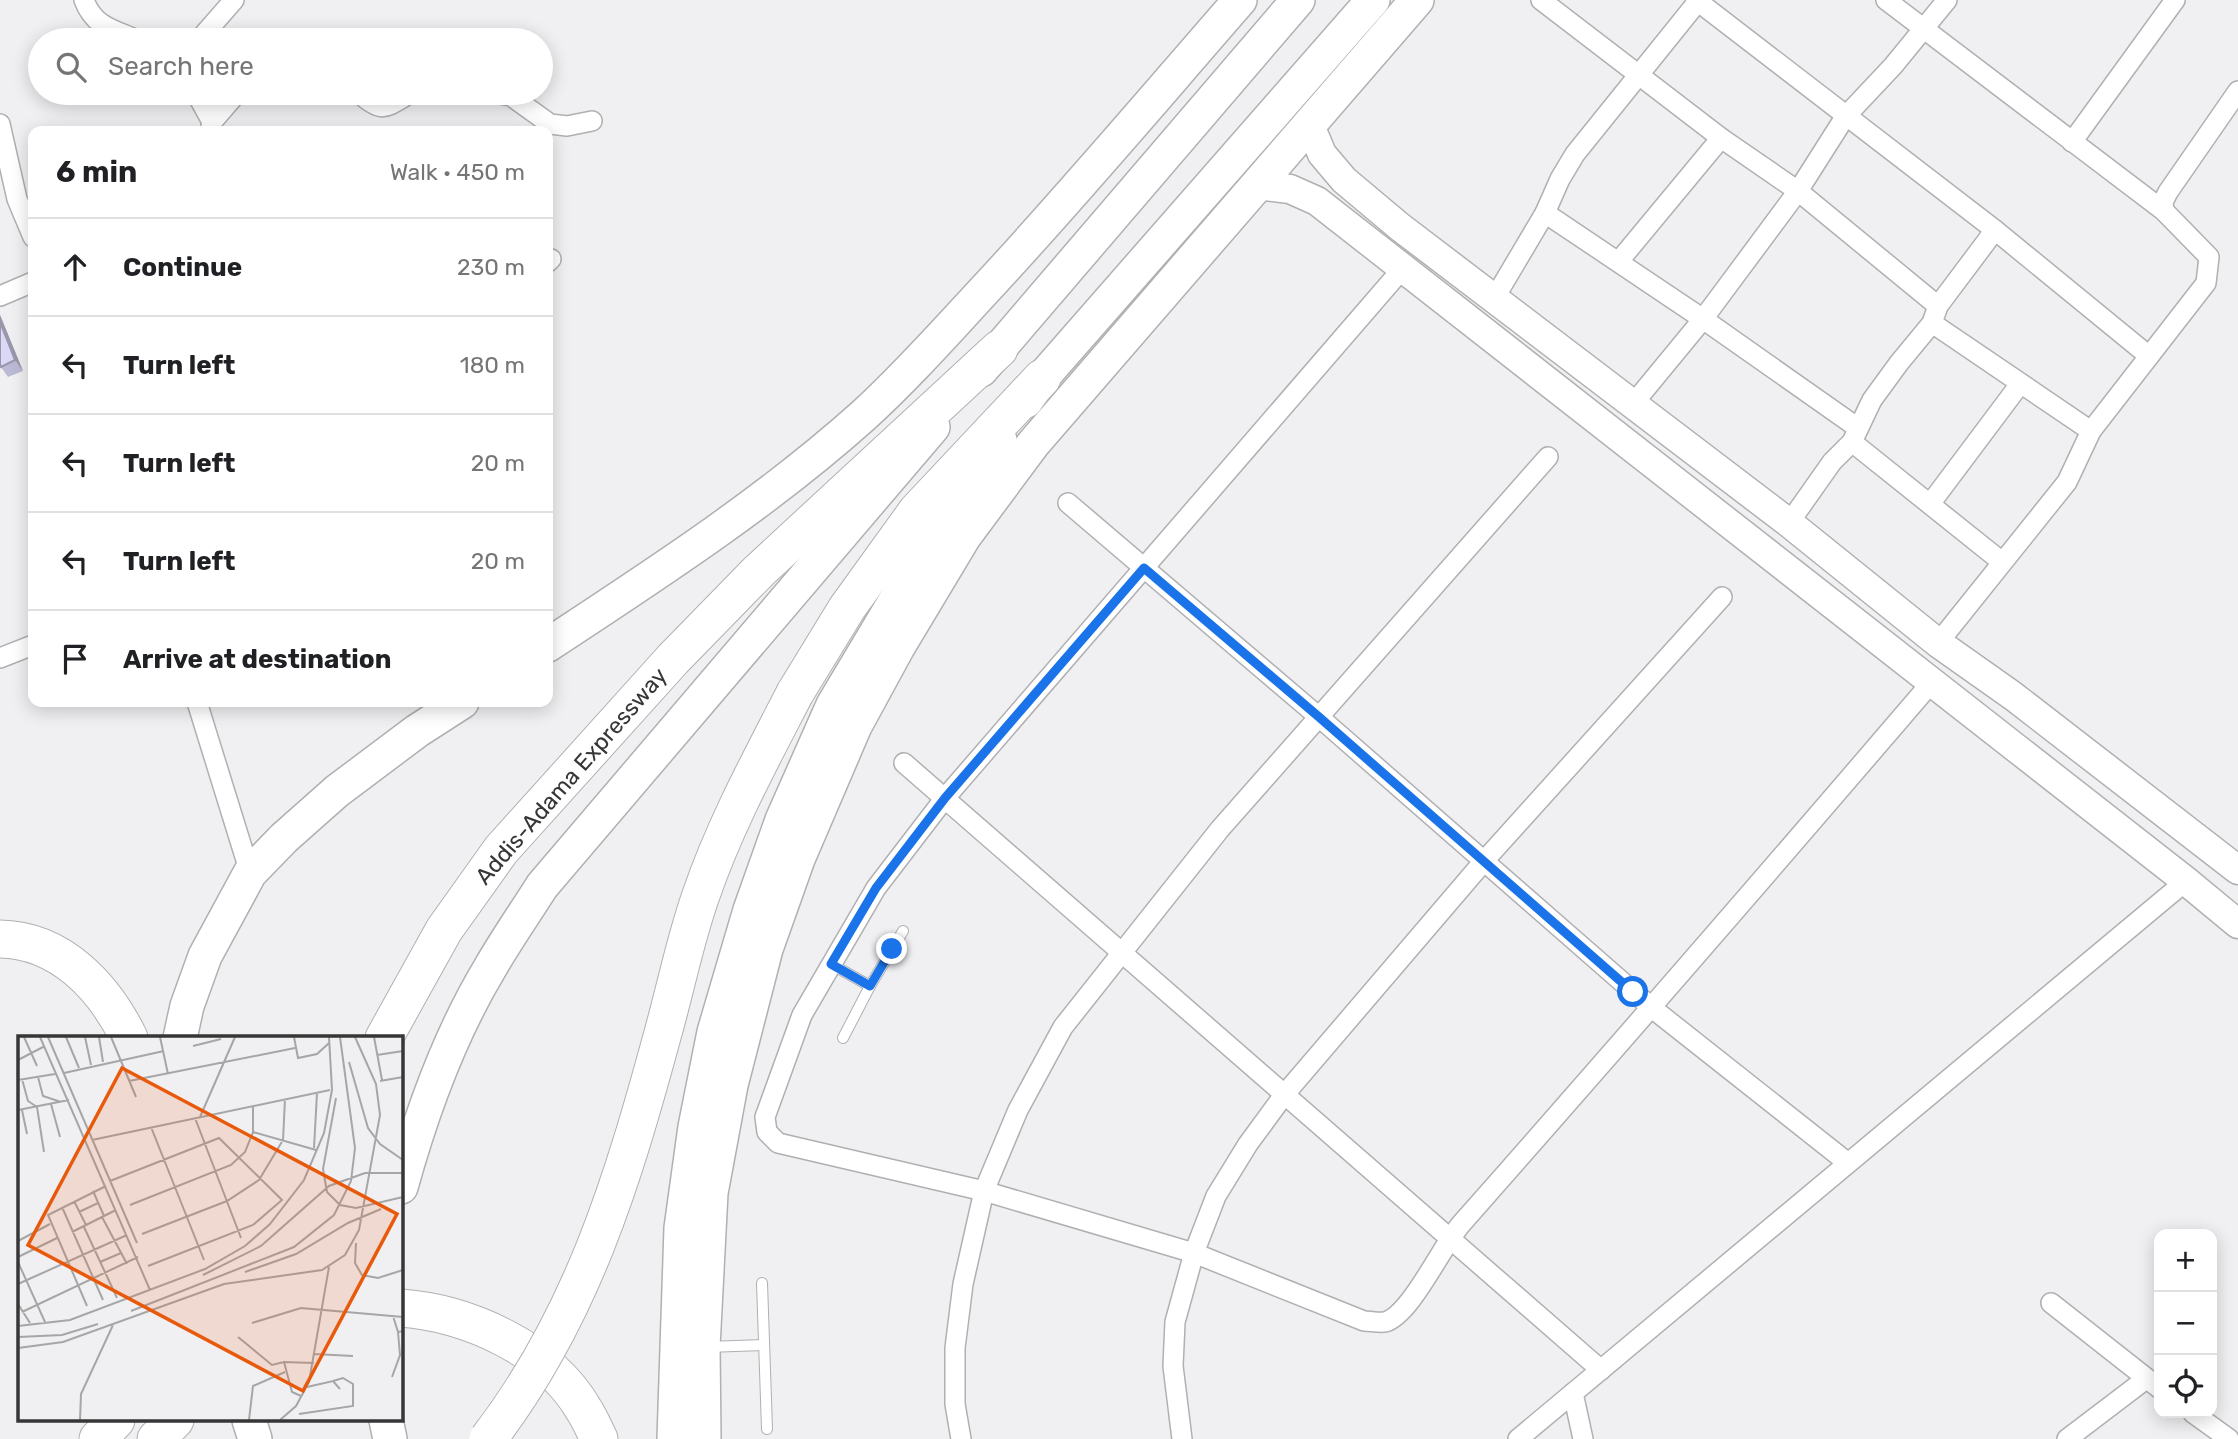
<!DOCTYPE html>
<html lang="en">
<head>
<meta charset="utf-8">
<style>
  :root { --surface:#fff; --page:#f6f6f6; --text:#202124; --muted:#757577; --line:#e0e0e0 }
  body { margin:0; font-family:Rubik,sans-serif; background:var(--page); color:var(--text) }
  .controls { position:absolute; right:21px; bottom:21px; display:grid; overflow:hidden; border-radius:14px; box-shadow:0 4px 18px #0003 }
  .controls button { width:63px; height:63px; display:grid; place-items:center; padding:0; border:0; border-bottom:2px solid var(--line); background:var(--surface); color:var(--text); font:35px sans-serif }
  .stop { position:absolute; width:21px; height:21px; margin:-16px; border:5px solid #1a73e8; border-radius:50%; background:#fff }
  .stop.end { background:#1a73e8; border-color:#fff; box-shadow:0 2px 7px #0008 }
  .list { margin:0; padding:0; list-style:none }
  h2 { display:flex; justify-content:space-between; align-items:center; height:91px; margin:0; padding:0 28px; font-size:30px }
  h2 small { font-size:23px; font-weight:400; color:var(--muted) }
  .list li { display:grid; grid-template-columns:46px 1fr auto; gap:21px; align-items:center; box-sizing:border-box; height:98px; padding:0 28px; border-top:2px solid var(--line) }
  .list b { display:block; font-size:26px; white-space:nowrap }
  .list em { font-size:23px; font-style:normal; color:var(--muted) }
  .icon { flex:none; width:38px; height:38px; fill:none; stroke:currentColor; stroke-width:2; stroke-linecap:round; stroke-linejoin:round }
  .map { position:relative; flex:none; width:2238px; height:1439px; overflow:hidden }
  .search { position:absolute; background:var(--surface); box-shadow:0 4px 18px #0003; left:28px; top:28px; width:525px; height:77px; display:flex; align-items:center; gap:18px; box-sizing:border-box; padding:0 24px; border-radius:38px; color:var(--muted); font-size:26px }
  .panel { position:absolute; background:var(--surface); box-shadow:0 4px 18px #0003; left:28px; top:126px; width:525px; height:581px; border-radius:14px }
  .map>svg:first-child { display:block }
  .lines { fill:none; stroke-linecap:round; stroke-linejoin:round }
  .service-casing { stroke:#b0b0b2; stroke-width:12 }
  .minor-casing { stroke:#b0b0b2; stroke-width:22 }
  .secondary-casing { stroke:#b0b0b2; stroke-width:31 }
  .trunk-casing { stroke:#b0b0b2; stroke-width:36 }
  .motorway-casing { stroke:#b0b0b2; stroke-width:39 }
  .service { stroke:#fff; stroke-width:10 }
  .minor { stroke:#fff; stroke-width:19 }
  .secondary { stroke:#fff; stroke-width:28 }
  .trunk { stroke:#fff; stroke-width:33 }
  .motorway { stroke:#fff; stroke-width:37 }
  .motorway-bridge-casing { stroke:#b0b0b2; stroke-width:39; stroke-linecap:butt }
  .motorway-bridge { stroke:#fff; stroke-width:37 }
  .wall { fill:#bbbad4 }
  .shaded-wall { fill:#9997ac }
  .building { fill:#dad8f6; stroke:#9997ac; stroke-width:2 }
  .route { stroke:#1a73e8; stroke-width:9 }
  .labels { text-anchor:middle; stroke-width:5; stroke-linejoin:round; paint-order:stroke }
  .street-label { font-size:23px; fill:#363637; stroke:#fefeff }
  .inset-road { fill:none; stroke:#a6a6a7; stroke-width:2 }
  .view { fill:#e8590c; fill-opacity:0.15; stroke:#e8590c; stroke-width:3.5 }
  .inset-edge { fill:none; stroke:#363637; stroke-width:3.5 }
</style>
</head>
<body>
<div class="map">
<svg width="2238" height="1439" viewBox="0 0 2238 1439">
  <rect width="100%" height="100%" fill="#f0f0f2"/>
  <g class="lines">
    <g class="service-casing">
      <g id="service">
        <polyline points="831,964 870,986"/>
        <polyline points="843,1038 870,986 903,931"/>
        <polyline points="762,1283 767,1429"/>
        <polyline points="707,1347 764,1345"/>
      </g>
    </g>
    <g class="minor-casing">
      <g id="minor">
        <path d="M84,0C94,27 114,30 138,40"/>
        <polyline points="1541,0 1721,138 1798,191 1938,306"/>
        <polyline points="1696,0 1995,230 2149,356"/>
        <polyline points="1886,0 2164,211 2209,257 2206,283 2091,431 2067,482 1938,643"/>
        <polyline points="199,40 234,0"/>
        <polyline points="196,93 212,122 210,131"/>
        <path d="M359,93C383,115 386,107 411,93"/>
        <polyline points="493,93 511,96 550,124 567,126 592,121"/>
        <polyline points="212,122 237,93"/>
        <polyline points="0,124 17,199 33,237"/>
        <polyline points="2072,142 2175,0"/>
        <polyline points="2164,211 2163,202 2168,192 2238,91"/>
        <polyline points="1545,213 1703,319 1858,428"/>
        <polyline points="1619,261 1721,138"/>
        <polyline points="548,262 551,259"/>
        <path d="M1403,268L945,798L876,888L802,1015L765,1117L767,1132L778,1143L984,1191L1194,1253L1364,1321C1370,1321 1379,1323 1385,1322C1411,1315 1442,1245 1462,1223C1620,1044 1776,864 1931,683"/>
        <polyline points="0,296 33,282"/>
        <polyline points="1494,299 1545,213 1560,179 1575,154 1699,0"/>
        <polyline points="1932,323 2091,431"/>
        <polyline points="1633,404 1703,319 1798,191 1845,117 1893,66 1947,0"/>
        <polyline points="1852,442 2002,562"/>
        <polyline points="1068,503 1319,717 1652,1008 1848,1163"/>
        <polyline points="1930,504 2020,384"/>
        <polyline points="1789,523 1832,462 1852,442 1872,400 1899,363 1932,323 1938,306 1995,230"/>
        <polyline points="0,658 33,645"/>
        <polyline points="197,702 250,873"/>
        <polyline points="904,763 1601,1370"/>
        <polyline points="2051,1303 2159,1388"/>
        <polyline points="1573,1393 1583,1439"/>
        <polyline points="2193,1413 2229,1439"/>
        <polyline points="961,1439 955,1404 955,1348 963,1284 984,1191 1018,1110 1063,1027 1220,829 1548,457"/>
        <polyline points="1182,1439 1173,1366 1175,1322 1194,1253 1216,1196 1248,1144 1284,1095 1484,861 1722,597"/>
        <polyline points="1518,1439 2186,881"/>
        <polyline points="2067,1439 2146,1379"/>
      </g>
    </g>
    <g class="secondary-casing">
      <g id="secondary">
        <polyline points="1309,123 1322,154 1344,180 1400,227 1789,523 1938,643 2013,696 2238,870"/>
        <polyline points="1256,185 1290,189 1317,201 2186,881 2238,924"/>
      </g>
    </g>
    <g class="trunk-casing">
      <g id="trunk">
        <polyline points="981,370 1298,0"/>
        <polyline points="1026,401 1042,378 1373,0"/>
        <path d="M548,645C656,574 767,502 864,415C909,374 950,327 992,282C1077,190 1158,94 1240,0"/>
        <polyline points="180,1038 187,1006 205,956 250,873 284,838 337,791 417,731 462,702"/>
        <path d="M401,1187C422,1111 449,1036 490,968C506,940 525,913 542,886L933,427"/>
        <polyline points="249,1420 255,1439"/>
        <polyline points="386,1420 390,1439"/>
        <polyline points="674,1439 681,1228 695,1127 714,1032 750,910 782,820 833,705 931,541 1000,440"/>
        <polyline points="704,1439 703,1347 711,1193 731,1085 766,949 798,859 855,726 898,647 964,537 1033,444 1417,0"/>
      </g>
    </g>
    <g class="motorway-casing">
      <g id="motorway">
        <polyline points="795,693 847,608 917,511 1042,378"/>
        <path d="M0,939C61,940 104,987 129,1038"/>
        <polyline points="384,1038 444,930 501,850 673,659 759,571 999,349"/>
        <path d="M401,1308C468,1313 549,1349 584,1410C590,1419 594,1429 599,1439"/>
        <polyline points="98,1439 116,1420"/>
        <polyline points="156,1439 175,1420"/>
      </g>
    </g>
    <use href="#service" class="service"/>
    <use href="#minor" class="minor"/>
    <use href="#secondary" class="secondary"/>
    <use href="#trunk" class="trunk"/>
    <use href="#motorway" class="motorway"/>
    <g class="motorway-bridge-casing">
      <path id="motorway-bridge" d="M488,1439C582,1317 623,1180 663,1033C676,987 685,940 701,895C725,825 761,759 795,693"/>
    </g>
    <use href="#motorway-bridge" class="motorway-bridge"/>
  </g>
  <polygon class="wall" points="0,315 23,371 8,377 1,367"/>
  <polygon class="shaded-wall" points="0,315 23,371 15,360 0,322"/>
  <polygon class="building" points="0,322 15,360 1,367 0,364"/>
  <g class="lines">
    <polyline class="route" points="892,949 870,986 831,964 876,888 945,798 1144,568 1319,717 1633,992"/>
  </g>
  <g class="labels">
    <g class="street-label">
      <text transform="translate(571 776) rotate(-49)" y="8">Addis-Adama Expressway</text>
    </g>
  </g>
  <g transform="translate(18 1036)">
    <rect width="385" height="385" fill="#f0f0f2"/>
    <path class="inset-road" d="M6,1L19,30M22,1L132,254M30,1L119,207M48,1L61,32M67,1L73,29M81,1L85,26M93,1L118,61M142,1L150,38M276,1L280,22L299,18L311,7M356,1L364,44M175,10L203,3M359,19L385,15M0,24L27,10M331,26L350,92L362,108L385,124M46,37L146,15M20,41L25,60L43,66M4,43L10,65L19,71L26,116M0,44L37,38M111,45L277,12M362,45L385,41M318,62L305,133L309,156L322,169L338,172L385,161M33,68L42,101M0,74L51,64M4,74L9,98M182,81L217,1M177,82L223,202M133,91L186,224M235,96L298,114M74,104L312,54M296,112L299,57M92,145L201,102L264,164L235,189L130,230M75,155L86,180M56,165L68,189M112,169L213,129L227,116L235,96V70M44,171L85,264M61,176L80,167M84,181L109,228M66,191L99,262M54,196L98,174M124,198L209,165L241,144L265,104L267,63M0,205L32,188M338,207L337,227L344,239L360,242L385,234M0,221L39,202M0,226L27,286M82,226L103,217M227,236L278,218L330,187L363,173M185,239L243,210L311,150L347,137H385M0,248L109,199M0,268L12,287M69,270L30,179L88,150M113,275L276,211L316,179L333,145L337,112L322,1M4,276L120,221M375,280L380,296L385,295M234,287L283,272L385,281M0,290L52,284L187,233L227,210L252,188L286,144L306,97L314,54L311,1M0,301L44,299L80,288M220,301L254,329L266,326M0,312L45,306L206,248L304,234L327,219L341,194L362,79L358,48L337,1M296,318L335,320M374,341L382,319L380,296M289,351L315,345L322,353M283,360L274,356L266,326L296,327M281,378L335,370V348L325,342L315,345M62,384L63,358L95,289M231,384L235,350L267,336M262,384L278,370L291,346L311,231"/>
    <path class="view" d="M104,32L379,178L285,355L10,209Z"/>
    <rect width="385" height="385" class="inset-edge"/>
  </g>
</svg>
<div class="controls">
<button>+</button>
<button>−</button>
<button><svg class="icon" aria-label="locate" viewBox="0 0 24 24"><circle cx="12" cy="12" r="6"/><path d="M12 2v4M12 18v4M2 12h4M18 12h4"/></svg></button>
</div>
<div class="stop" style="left:1633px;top:992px"></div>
<div class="stop end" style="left:892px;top:949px"></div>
<div class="search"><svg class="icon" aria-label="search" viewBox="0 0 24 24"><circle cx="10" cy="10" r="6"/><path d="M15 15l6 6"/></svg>Search here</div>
<section class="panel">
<h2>6 min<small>Walk · 450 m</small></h2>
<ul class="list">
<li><svg class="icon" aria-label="ahead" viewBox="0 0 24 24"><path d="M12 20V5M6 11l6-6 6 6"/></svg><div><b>Continue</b></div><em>230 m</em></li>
<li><svg class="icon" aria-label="left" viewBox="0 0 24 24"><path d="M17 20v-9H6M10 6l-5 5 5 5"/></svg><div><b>Turn left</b></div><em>180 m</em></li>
<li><svg class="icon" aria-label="left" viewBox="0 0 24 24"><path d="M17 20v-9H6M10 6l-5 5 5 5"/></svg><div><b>Turn left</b></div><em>20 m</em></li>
<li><svg class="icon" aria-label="left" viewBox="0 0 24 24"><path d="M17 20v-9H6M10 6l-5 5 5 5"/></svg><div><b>Turn left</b></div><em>20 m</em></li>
<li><svg class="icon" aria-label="arrive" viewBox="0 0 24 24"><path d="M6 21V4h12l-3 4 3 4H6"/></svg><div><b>Arrive at destination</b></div></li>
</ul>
</section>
</div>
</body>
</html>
